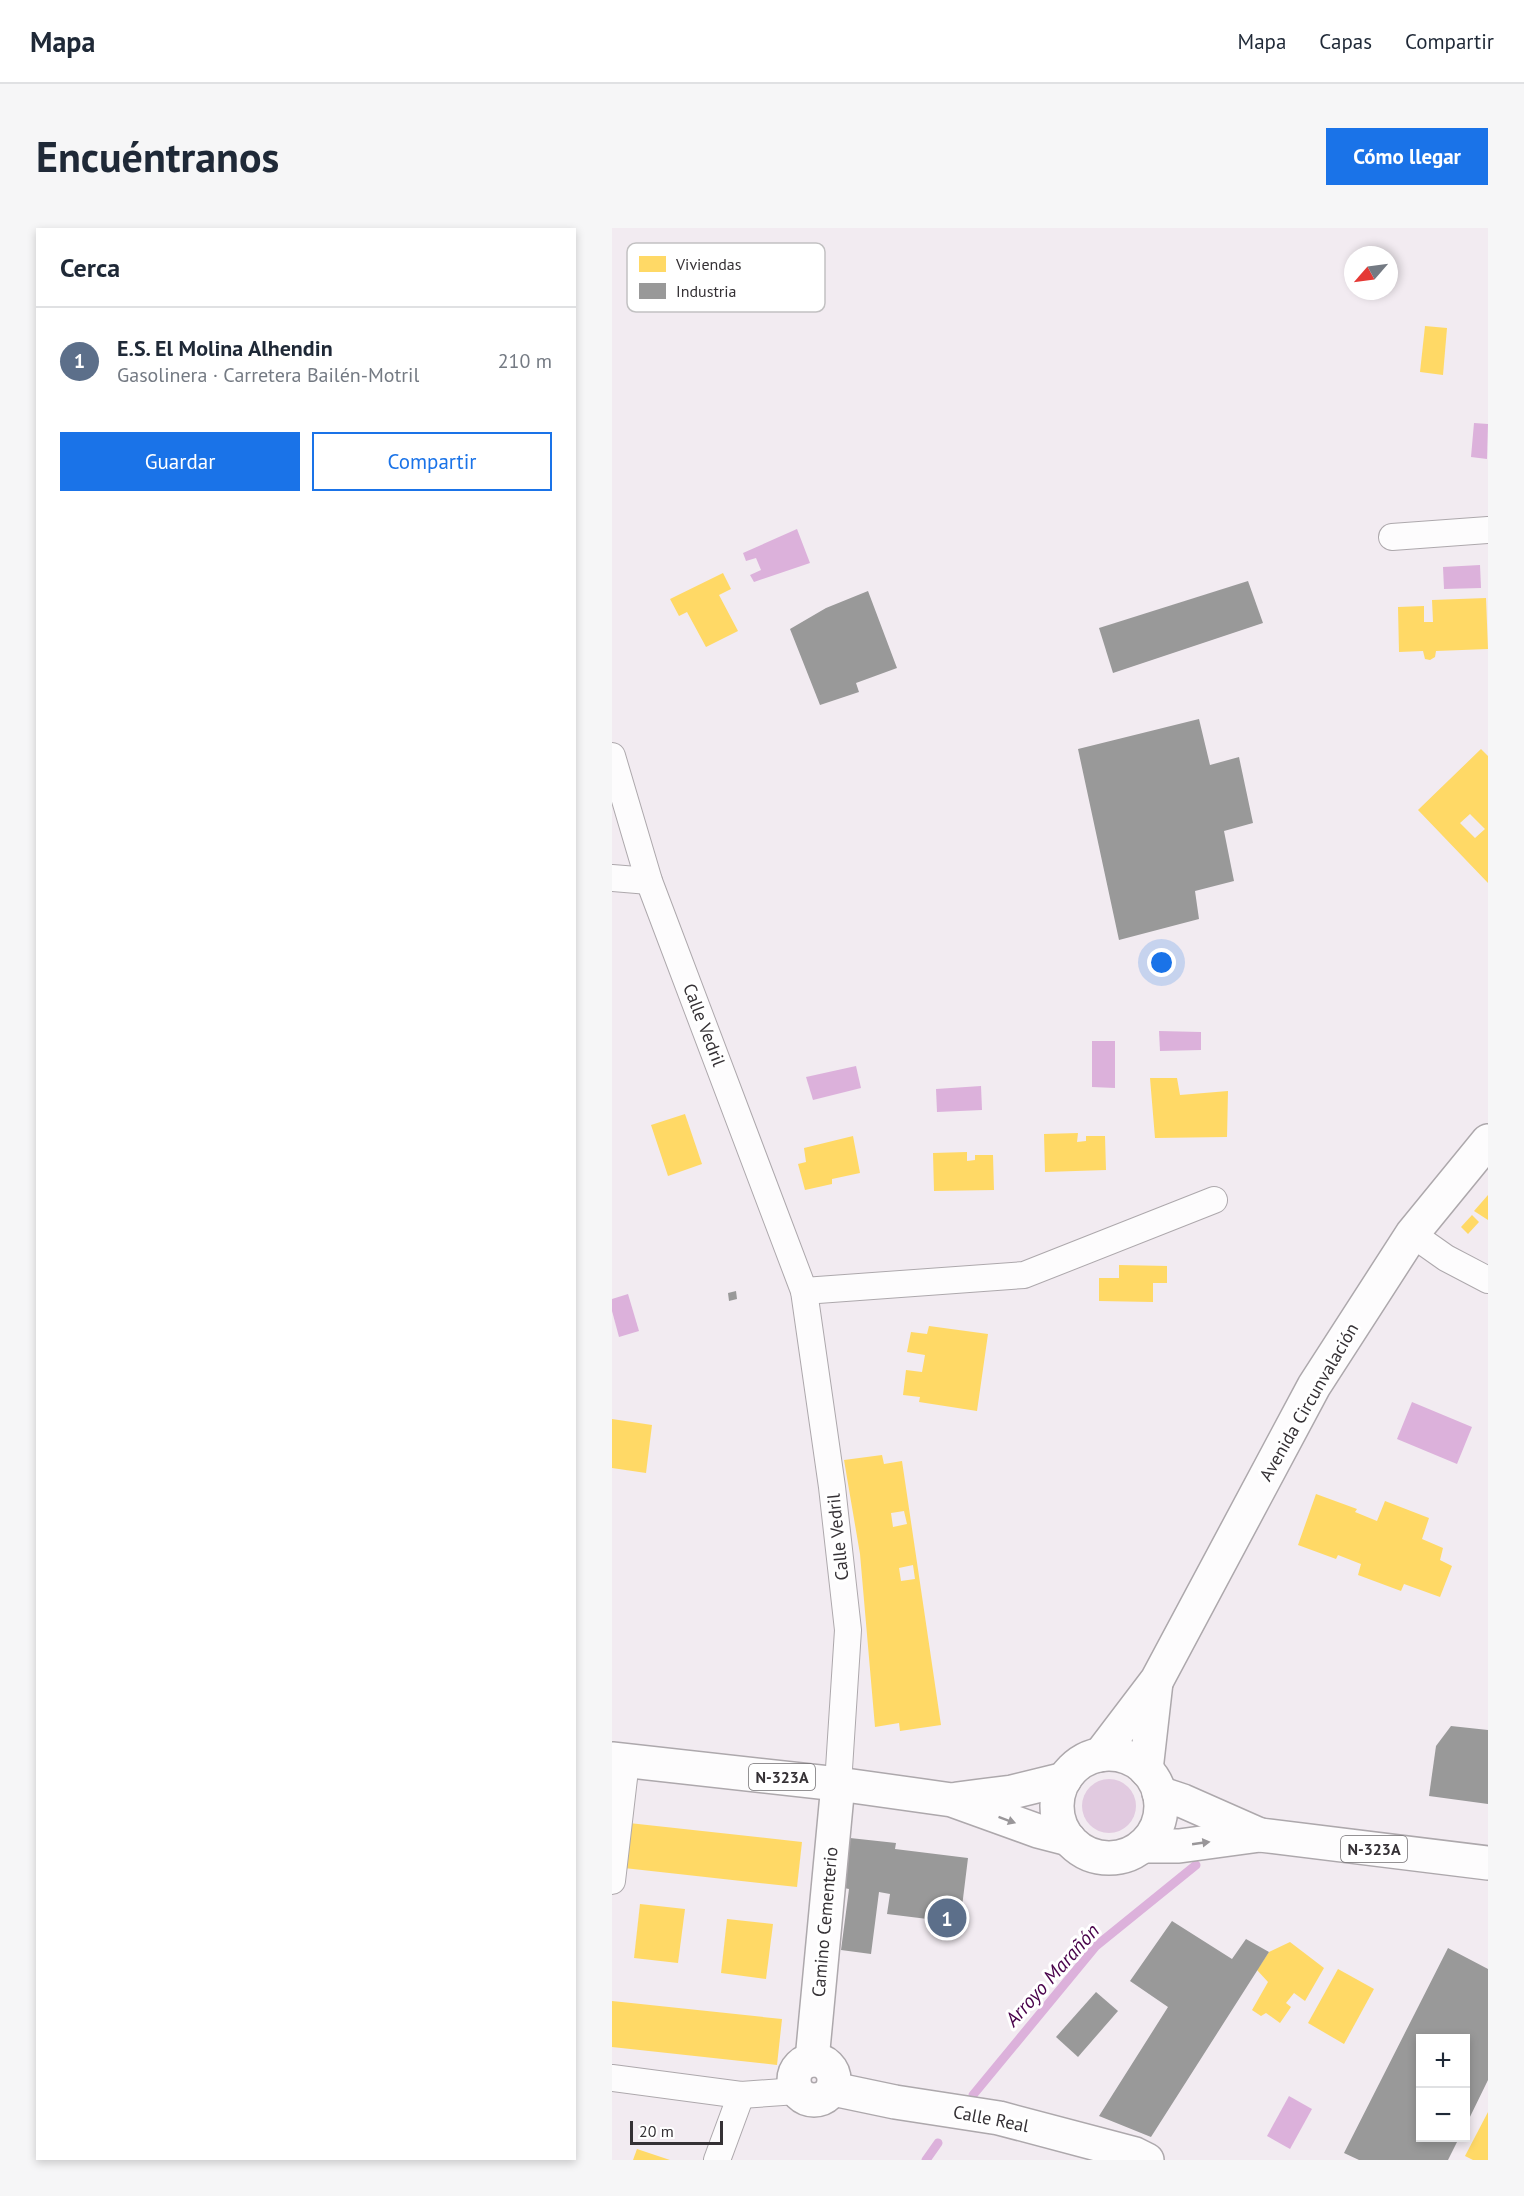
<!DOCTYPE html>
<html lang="es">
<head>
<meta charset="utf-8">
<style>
  :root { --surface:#fff; --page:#f6f6f7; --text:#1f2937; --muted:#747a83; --line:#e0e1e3; --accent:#1a73e8 }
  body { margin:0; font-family:"PT Sans",sans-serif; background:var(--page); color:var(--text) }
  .controls { position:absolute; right:18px; bottom:18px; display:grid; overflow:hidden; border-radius:0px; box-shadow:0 3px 9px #0003 }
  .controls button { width:54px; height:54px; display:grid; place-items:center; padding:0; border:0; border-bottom:2px solid var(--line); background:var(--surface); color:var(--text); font:30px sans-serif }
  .compass { position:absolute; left:732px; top:18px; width:54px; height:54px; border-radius:50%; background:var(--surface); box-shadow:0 3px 9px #0003; rotate:242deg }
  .scale { position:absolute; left:18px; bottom:15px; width:93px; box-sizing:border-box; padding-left:6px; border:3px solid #353135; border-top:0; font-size:16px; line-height:21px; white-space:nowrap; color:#353135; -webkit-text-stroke:4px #fff; paint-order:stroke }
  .you { position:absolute; left:550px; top:735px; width:21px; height:21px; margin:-15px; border:4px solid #fff; border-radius:50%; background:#1a73e8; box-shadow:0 0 0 9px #1a73e833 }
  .badge { display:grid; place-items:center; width:39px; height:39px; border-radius:50%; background:var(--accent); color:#fff; font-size:20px; font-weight:700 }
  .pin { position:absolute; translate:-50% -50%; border:3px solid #fff; box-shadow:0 2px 6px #0006 }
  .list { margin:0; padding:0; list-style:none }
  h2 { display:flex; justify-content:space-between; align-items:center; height:78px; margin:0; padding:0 24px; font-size:26px }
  h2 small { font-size:20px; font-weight:400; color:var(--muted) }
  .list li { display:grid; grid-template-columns:39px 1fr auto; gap:18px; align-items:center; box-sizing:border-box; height:108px; padding:0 24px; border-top:2px solid var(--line) }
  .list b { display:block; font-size:22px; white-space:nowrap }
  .list p { margin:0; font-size:20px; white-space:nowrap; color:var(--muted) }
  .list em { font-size:20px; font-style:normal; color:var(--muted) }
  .actions { display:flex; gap:12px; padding:18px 24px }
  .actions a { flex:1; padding:14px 0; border:2px solid var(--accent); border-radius:0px; text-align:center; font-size:21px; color:var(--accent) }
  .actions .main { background:var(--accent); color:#fff }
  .map { position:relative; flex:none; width:876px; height:1932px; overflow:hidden; border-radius:0px }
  header { display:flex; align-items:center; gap:36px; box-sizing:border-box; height:84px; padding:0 30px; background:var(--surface); border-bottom:2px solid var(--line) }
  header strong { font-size:28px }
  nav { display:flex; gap:33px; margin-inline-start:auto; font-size:21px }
  .intro { display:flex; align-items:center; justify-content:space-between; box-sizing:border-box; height:144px; padding:0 36px }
  h1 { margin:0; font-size:42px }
  .button { padding:15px 27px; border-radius:0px; background:var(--accent); color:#fff; font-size:21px; font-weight:700 }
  main { display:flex; gap:36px; padding:0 36px }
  aside { flex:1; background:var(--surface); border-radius:0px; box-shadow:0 3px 9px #0003 }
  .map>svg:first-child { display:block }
  .green { fill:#e1cae0 }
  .water { fill:#dcb1db }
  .homes { fill:#ffd966; fill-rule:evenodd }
  .industry { fill:#999 }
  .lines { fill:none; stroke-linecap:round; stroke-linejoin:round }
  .stream { stroke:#dcb1db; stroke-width:9 }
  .street-casing { stroke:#ada8ac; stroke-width:28 }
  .secondary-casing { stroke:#ada8ac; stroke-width:36 }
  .primary-casing { stroke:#ada8ac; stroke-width:36 }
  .street { stroke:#fdfcfd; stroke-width:26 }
  .secondary { stroke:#fdfcfd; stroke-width:33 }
  .primary { stroke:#fdfcfd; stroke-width:33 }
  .oneway { fill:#999699 }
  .labels { text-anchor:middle; stroke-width:6; stroke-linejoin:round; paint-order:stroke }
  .shield { fill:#fff; stroke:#726f72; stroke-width:1.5 }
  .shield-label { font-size:16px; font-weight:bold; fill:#353135 }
  .street-label { font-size:18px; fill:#353135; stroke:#fff }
  .water-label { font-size:20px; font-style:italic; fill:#48004a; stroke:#fff }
  .key { fill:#fff; stroke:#c2c1c2; stroke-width:1.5 }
  .key-label { font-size:16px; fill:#353135 }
</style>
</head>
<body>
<header>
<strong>Mapa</strong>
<nav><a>Mapa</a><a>Capas</a><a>Compartir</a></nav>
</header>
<div class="intro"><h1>Encuéntranos</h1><a class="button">Cómo llegar</a></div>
<main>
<aside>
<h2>Cerca<small></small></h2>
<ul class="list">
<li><span class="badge" style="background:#5c6f8a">1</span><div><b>E.S. El Molina Alhendin</b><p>Gasolinera · Carretera Bailén-Motril</p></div><em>210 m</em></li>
</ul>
<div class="actions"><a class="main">Guardar</a><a>Compartir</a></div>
</aside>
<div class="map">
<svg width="876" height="1932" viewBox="0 0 876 1932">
  <rect width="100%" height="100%" fill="#f2ebf1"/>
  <circle class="green" cx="497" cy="1578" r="27"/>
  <g class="water">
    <polygon points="862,195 876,196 875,231 859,229"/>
    <polygon points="185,301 198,335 142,354 138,347 149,342 144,330 134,333 131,325"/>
    <polygon points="868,337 869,360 832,361 831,339"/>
    <polygon points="547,803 589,804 589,822 548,823"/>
    <polygon points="480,813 503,813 503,860 480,859"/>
    <polygon points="244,838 249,860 201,872 194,849"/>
    <polygon points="369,858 370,882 325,884 324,861"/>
    <polygon points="16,1066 27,1103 7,1109 0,1083 0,1071"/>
    <polygon points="800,1174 860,1199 845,1236 785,1211"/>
    <polygon points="677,1868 700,1881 678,1921 655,1908"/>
  </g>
  <g class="homes">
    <polygon points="813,98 835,100 831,147 808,144"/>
    <polygon points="111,345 119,361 107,367 126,403 94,419 75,384 67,388 58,371"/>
    <polygon points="874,370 876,421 824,423 823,429 818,432 813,431 811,423 787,424 786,379 812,378 812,394 821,394 820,372"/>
    <path d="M869,521L876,528V655L806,582ZM858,586L873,601L863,610L848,595Z"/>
    <polygon points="538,850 565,850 568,867 616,863 615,909 543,910"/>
    <polygon points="73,886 90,936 56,948 39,897"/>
    <polygon points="466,905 465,914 474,913 474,908 493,908 494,942 433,944 432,906"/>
    <polygon points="241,908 248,945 220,951 220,956 193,962 186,936 194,934 192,920"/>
    <polygon points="355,924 355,933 363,932 363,927 381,927 382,962 322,963 321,925"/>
    <polygon points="876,967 876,992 862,983"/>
    <polygon points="860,987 867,994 856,1006 849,999"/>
    <polygon points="507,1037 555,1038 555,1055 541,1055 541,1074 487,1073 487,1050 507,1050"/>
    <polygon points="317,1098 376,1106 365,1183 307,1174 308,1169 291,1167 294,1142 310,1144 313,1127 295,1124 299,1104 315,1106"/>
    <polygon points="0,1191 40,1197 34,1245 0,1240"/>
    <path d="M270,1227L272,1236L290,1233L329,1497L288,1503L287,1495L263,1499L248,1326L232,1232ZM292,1283L295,1296L281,1299L279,1285ZM301,1337L303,1351L289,1353L287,1340Z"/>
    <polygon points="704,1266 745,1281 743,1284 765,1293 773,1273 817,1290 810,1311 831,1320 828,1332 840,1338 828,1369 792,1356 789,1363 746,1347 749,1336 726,1327 724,1331 686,1317"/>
    <polygon points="17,1595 190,1614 185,1659 12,1640"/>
    <polygon points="28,1676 73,1681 66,1735 22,1730"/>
    <polygon points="115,1691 161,1696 154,1751 109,1745"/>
    <polygon points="678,1714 712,1740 693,1773 682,1765 674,1775 679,1779 668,1795 654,1785 649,1788 640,1782 656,1754 645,1742 657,1724"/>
    <polygon points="726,1741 762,1761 732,1816 696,1795"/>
    <polygon points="0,1773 170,1791 165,1837 0,1819"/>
    <polygon points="876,1884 876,1932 861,1932 853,1928"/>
    <polygon points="25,1921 58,1932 21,1932"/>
  </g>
  <g class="industry">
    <polygon points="636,353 651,395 501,445 487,400"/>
    <polygon points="256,363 285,440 244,455 247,464 208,477 178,401 214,380"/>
    <polygon points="587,491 598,537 627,529 641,595 612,603 622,653 583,663 587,691 507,712 466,521"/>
    <polygon points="124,1063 125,1071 117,1073 116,1065"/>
    <polygon points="839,1498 876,1502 876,1576 817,1568 824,1518"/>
    <polygon points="238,1610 284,1615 283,1621 356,1630 348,1695 275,1686 278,1666 267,1664 259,1726 229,1722 237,1661 232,1660"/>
    <polygon points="560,1693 620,1731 634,1711 657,1724 539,1909 487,1888 556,1779 518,1753"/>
    <polygon points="836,1720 876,1741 876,1852 854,1897 854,1810 808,1810 808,1910 847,1910 836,1932 747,1932 732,1925"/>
    <polygon points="484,1764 506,1783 466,1829 444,1809"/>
  </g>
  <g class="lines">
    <g class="stream">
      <polyline points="361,1867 484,1718 584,1637"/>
      <polyline points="314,1932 326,1915"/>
    </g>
    <g class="street-casing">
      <g id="street">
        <polyline points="780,309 876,302"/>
        <polyline points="0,528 37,653 192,1063 220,1259 236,1402 226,1556"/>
        <polyline points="0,650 37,653"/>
        <polyline points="800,1006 834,1030 876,1052"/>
        <polyline points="192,1063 412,1047 602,972"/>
        <polyline points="0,1653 14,1533"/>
        <polyline points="0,1850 129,1867 185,1863"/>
        <polyline points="105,1932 129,1867"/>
      </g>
    </g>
    <g class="secondary-casing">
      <g id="secondary">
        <polyline points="488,1527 545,1452 702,1158 800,1006 876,913"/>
        <polyline points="534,1542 544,1454"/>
        <circle cx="202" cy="1852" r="20"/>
        <polyline points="200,1832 226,1556"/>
        <polyline points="221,1861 283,1874 387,1890 523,1926 535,1932"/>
      </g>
    </g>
    <g class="primary-casing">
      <g id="primary">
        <circle cx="497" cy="1578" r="52"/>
        <polyline points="0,1531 226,1556 340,1572 426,1603 457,1611"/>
        <polyline points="547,1565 571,1573 648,1607"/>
        <polyline points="345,1571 400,1564 453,1551"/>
        <polyline points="531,1618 567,1618 648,1607 876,1635"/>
      </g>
    </g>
    <use href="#street" class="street"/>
    <use href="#secondary" class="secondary"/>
    <use href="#primary" class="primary"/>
  </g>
  <defs><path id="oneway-solid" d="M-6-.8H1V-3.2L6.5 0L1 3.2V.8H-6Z" transform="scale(1.5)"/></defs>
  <g class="oneway">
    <use href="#oneway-solid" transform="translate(395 1592) rotate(20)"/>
    <use href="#oneway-solid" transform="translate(589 1615) rotate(-8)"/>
  </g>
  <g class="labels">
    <g class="shield">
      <rect x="137" y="1536" width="66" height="26" rx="4.5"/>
      <rect x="729" y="1608" width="66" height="26" rx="4.5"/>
    </g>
    <g class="shield-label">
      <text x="170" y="1555">N-323A</text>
      <text x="762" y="1627">N-323A</text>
    </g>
    <g class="street-label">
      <text transform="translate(92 797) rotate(69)" y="6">Calle Vedril</text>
      <text transform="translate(697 1174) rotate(-60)" y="6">Avenida Circunvalación</text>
      <text transform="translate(226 1309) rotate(-96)" y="6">Calle Vedril</text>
      <text transform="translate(213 1694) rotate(-85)" y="6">Camino Cementerio</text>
      <text transform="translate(379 1891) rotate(11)" y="6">Calle Real</text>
    </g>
    <g class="water-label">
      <text transform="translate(440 1747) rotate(-48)" y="7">Arroyo Marañón</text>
    </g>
  </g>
  <rect x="15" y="15" width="198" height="69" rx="9" class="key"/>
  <rect x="27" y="28" width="27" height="16" fill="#ffd966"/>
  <rect x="27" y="55" width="27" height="16" fill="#999"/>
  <g class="key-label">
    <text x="64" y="42">Viviendas</text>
    <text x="64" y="69">Industria</text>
  </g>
</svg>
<div class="controls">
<button>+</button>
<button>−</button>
</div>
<svg class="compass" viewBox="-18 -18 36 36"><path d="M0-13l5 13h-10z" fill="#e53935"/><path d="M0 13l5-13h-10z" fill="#747a83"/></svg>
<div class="scale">20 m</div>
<div class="you"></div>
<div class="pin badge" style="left:335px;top:1690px;background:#5c6f8a">1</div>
</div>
</main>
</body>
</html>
